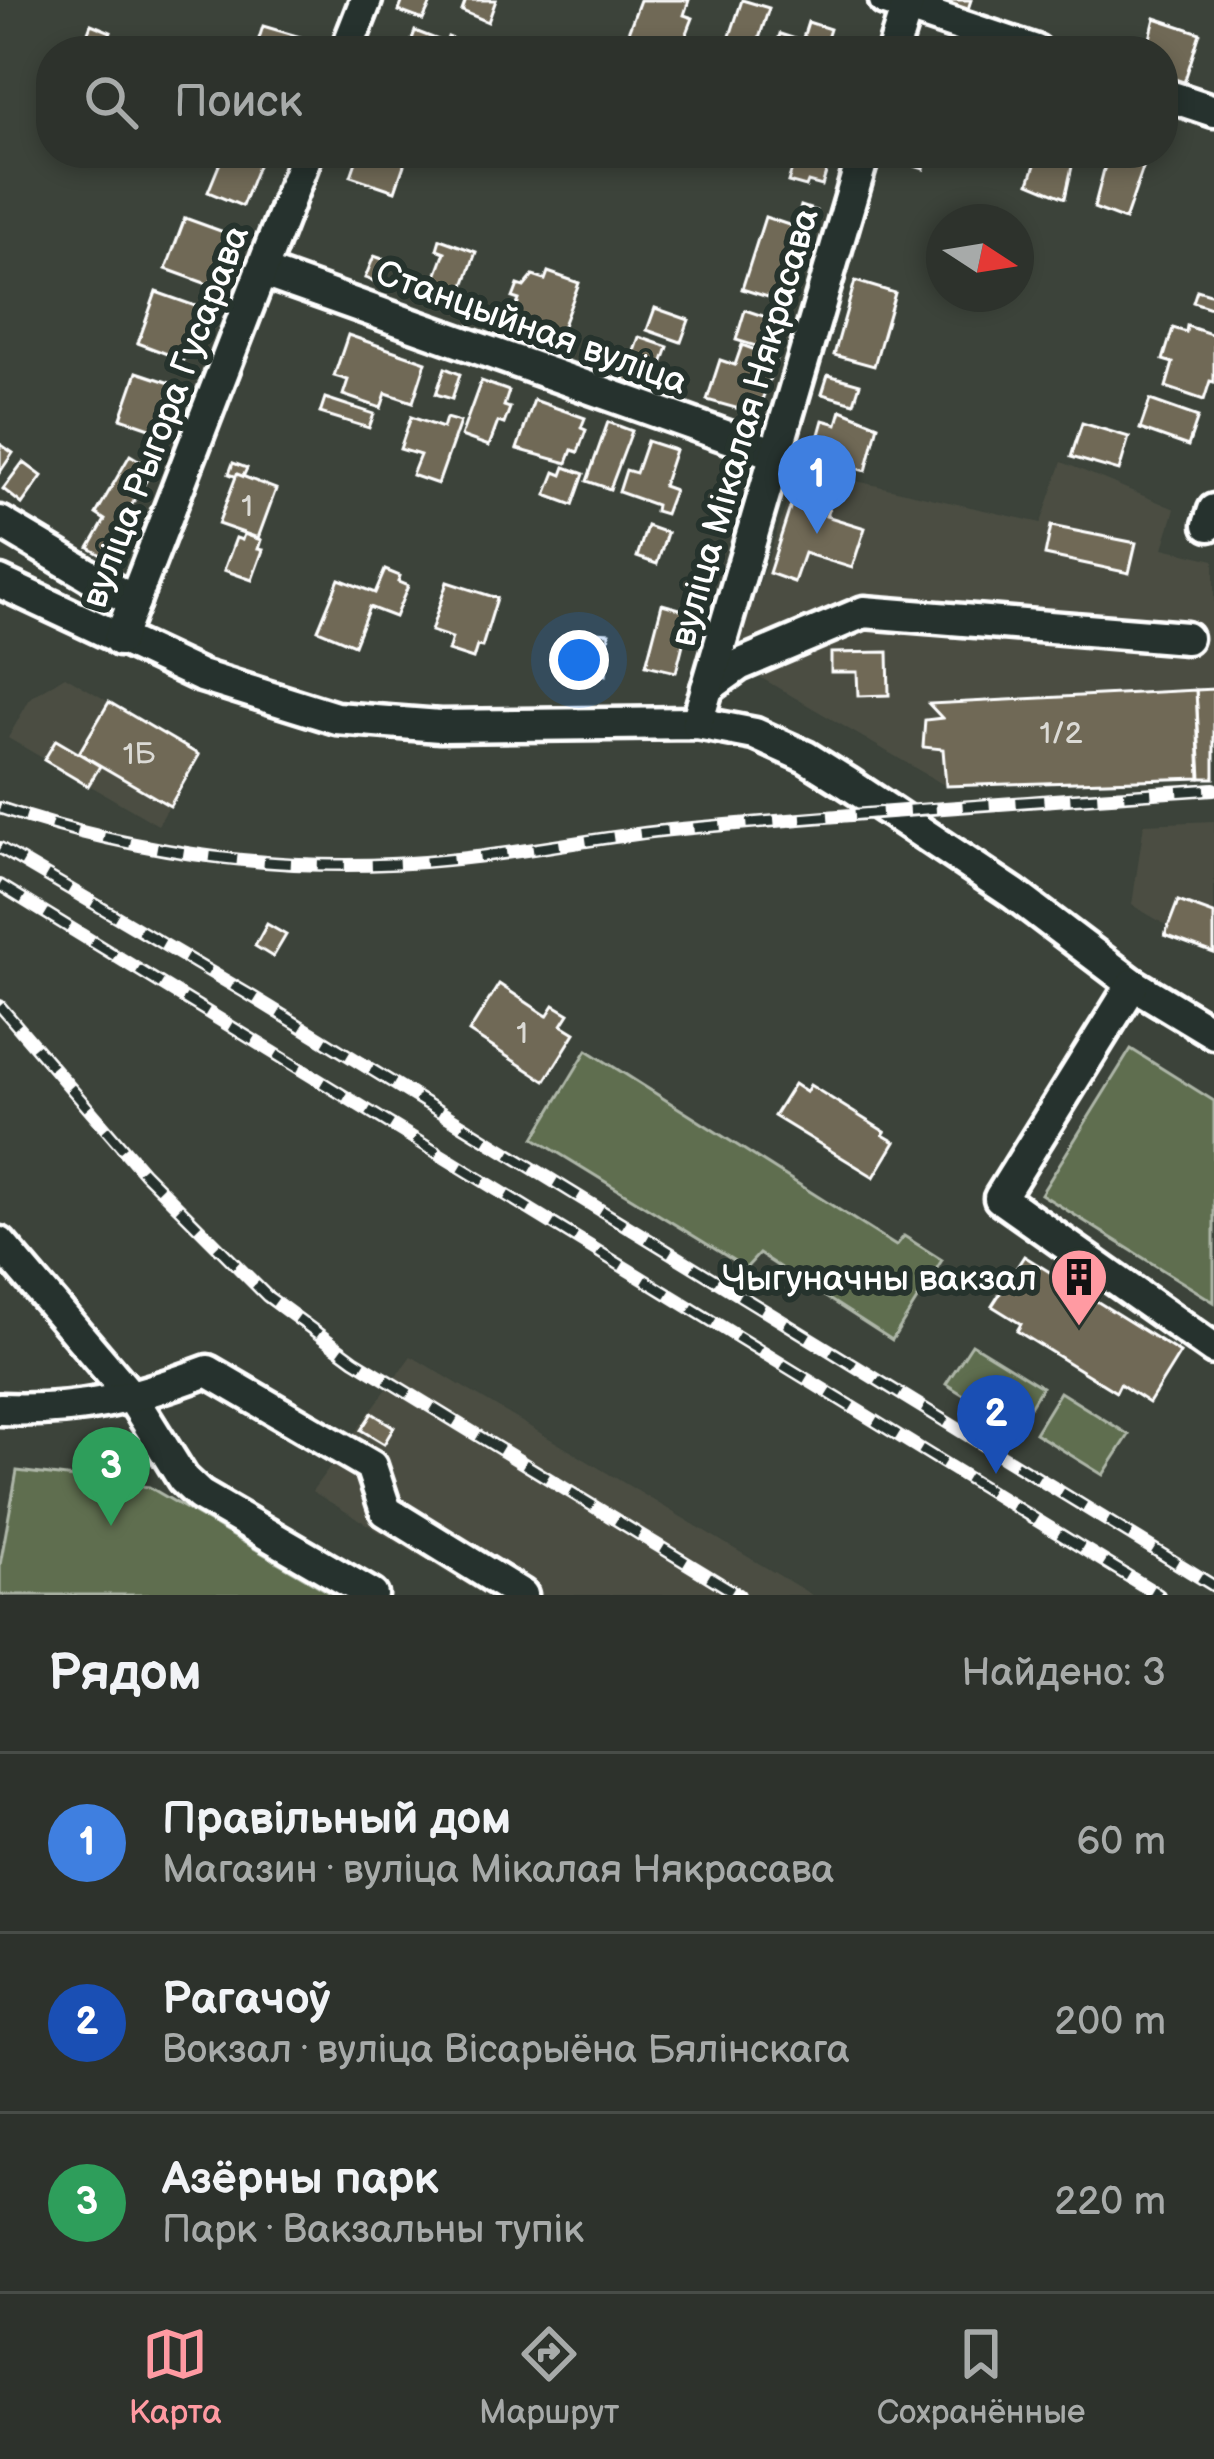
<!DOCTYPE html>
<html lang="ru">
<head>
<meta charset="utf-8">
<style>
  :root { --surface:#2d322c; --page:#393e38; --text:#f1f3f6; --muted:#a7aaa9; --line:#484d48; --accent:#ff9aa2 }
  body { margin:0; font-family:"Balsamiq Sans",sans-serif; background:var(--page); color:var(--text) }
  .compass { position:absolute; left:926px; top:204px; width:108px; height:108px; border-radius:50%; background:var(--surface); box-shadow:0 6px 18px #0003; rotate:102deg }
  .you { position:absolute; left:579px; top:660px; width:42px; height:42px; margin:-30px; border:9px solid #fff; border-radius:50%; background:#1a73e8; box-shadow:0 0 0 18px #1a73e833 }
  .badge { display:grid; place-items:center; width:78px; height:78px; border-radius:50%; background:var(--accent); color:#fff; font-size:39px; font-weight:700 }
  .pin { position:absolute; translate:-50% -99px; filter:drop-shadow(0 3px 6px #0008) }
  .pin::after { content:''; position:absolute; top:63px; width:42px; height:36px; background:inherit; clip-path:polygon(0 0,100% 0,50% 100%) }
  .list { margin:0; padding:0; list-style:none }
  h2 { display:flex; justify-content:space-between; align-items:center; height:156px; margin:0; padding:0 48px; font-size:51px }
  h2 small { font-size:39px; font-weight:400; color:var(--muted) }
  .list li { display:grid; grid-template-columns:78px 1fr auto; gap:36px; align-items:center; box-sizing:border-box; height:180px; padding:0 48px; border-top:3px solid var(--line) }
  .list b { display:block; font-size:45px; white-space:nowrap }
  .list p { margin:0; font-size:39px; white-space:nowrap; color:var(--muted) }
  .list em { font-size:39px; font-style:normal; color:var(--muted) }
  .icon { flex:none; width:66px; height:66px; fill:none; stroke:currentColor; stroke-width:2; stroke-linecap:round; stroke-linejoin:round }
  .map { position:relative; flex:none; width:1214px; height:1595px; overflow:hidden }
  .search { position:absolute; background:var(--surface); box-shadow:0 6px 18px #0003; left:36px; right:36px; top:36px; height:132px; display:flex; align-items:center; gap:30px; box-sizing:border-box; padding:0 42px; border-radius:48px; color:var(--muted); font-size:45px }
  .sheet { height:696px; background:var(--surface) }
  nav { display:flex; justify-content:space-around; align-items:center; box-sizing:border-box; height:168px; border-top:3px solid var(--line); background:var(--surface); font-size:33px; color:var(--muted) }
  nav a { display:grid; justify-items:center; gap:6px }
  nav .on { color:var(--accent) }
  .map>svg:first-child { display:block }
  .built { fill:#4b4e43 }
  .green { fill:#5e6e50; stroke:#aeb6a8; stroke-width:3 }
  .building { fill:#6f6957; stroke:#fff; stroke-width:3 }
  .lines { fill:none; stroke-linecap:round; stroke-linejoin:round }
  .minor-casing { stroke:#fff; stroke-width:39 }
  .minor { stroke:#26332d; stroke-width:30 }
  .rail-casing { stroke:#fff; stroke-width:14 }
  .rail { stroke:#26332d; stroke-width:9; stroke-dasharray:27; stroke-linecap:butt }
  .labels { text-anchor:middle; stroke-width:12; stroke-linejoin:round; paint-order:stroke }
  .number-label { font-size:30px; fill:#dbdad5 }
  .street-label { font-size:36px; fill:#fff; stroke:#26332d }
  .poi-label { font-size:36px; fill:#fff; stroke:#26332d; text-anchor:end }
</style>
</head>
<body>
<div class="map">
<svg width="1214" height="1595" viewBox="0 0 1214 1595">
  <rect width="100%" height="100%" fill="#3c433a"/>
  <filter id="ink" filterUnits="userSpaceOnUse"><feTurbulence type="fractalNoise" baseFrequency=".00833" numOctaves="2"/><feDisplacementMap in="SourceGraphic" scale="24" xChannelSelector="R" yChannelSelector="G"/><feConvolveMatrix kernelMatrix="1 2 1 2 8 2 1 2 1" color-interpolation-filters="sRGB"/></filter>
  <g filter="url(#ink)">
    <g class="built">
      <polygon points="1062,462 1175,509 1163,548 1214,560 1214,778 946,786 739,665 738,646 799,468 1041,523"/>
      <polygon points="65,676 199,755 158,825 8,738 31,697"/>
      <polygon points="1214,821 1214,953 1132,905 1144,824"/>
      <polygon points="411,1356 812,1595 483,1595 312,1491"/>
    </g>
    <g class="green">
      <polygon points="1131,1049 1214,1101 1214,1302 1041,1194"/>
      <polygon points="587,1050 896,1246 904,1236 942,1260 892,1340 759,1254 746,1268 534,1138"/>
      <polygon points="972,1344 1042,1387 1017,1428 946,1384"/>
      <polygon points="1060,1392 1129,1435 1103,1475 1035,1433"/>
      <polygon points="17,1471 149,1487 334,1595 0,1595 0,1565"/>
    </g>
    <g class="building">
      <polygon points="403,0 432,1 423,20 399,11"/>
      <polygon points="466,0 496,0 488,22 462,11"/>
      <polygon points="640,0 689,0 684,15 693,18 680,51 668,51 627,35"/>
      <polygon points="742,0 769,8 756,48 729,39"/>
      <polygon points="937,0 971,0 967,12"/>
      <polygon points="1155,18 1200,33 1183,86 1163,80 1163,51 1147,51"/>
      <polygon points="808,22 830,29 823,51 775,51 780,34 802,41"/>
      <polygon points="91,24 111,32 104,51 81,51"/>
      <polygon points="263,26 304,38 300,51 255,51"/>
      <polygon points="415,31 446,43 448,37 472,46 470,51 408,51"/>
      <polygon points="224,153 236,153 259,163 242,206 208,192"/>
      <polygon points="359,153 407,156 395,191 351,176"/>
      <polygon points="797,153 832,153 822,186 808,182 806,187 788,182"/>
      <polygon points="888,153 922,153 928,155 924,169 887,157"/>
      <polygon points="1039,153 1075,153 1065,198 1029,183"/>
      <polygon points="1107,158 1143,168 1125,220 1094,208"/>
      <polygon points="801,206 816,211 811,228 796,224"/>
      <polygon points="765,217 810,232 787,303 742,289"/>
      <polygon points="185,218 229,234 210,285 166,269"/>
      <polygon points="440,239 476,252 456,308 428,298 445,252 437,249"/>
      <polygon points="374,256 388,261 380,283 365,278"/>
      <polygon points="548,272 579,283 557,341 537,334 532,347 505,337 519,300 513,298 518,285 524,287 533,276 545,280"/>
      <polygon points="855,281 895,293 874,366 834,355"/>
      <polygon points="1197,290 1214,295 1214,309 1193,302"/>
      <polygon points="156,292 201,308 183,360 138,343"/>
      <polygon points="655,308 689,320 681,342 647,330"/>
      <polygon points="745,310 781,322 772,351 736,340"/>
      <polygon points="1187,326 1214,335 1214,382 1210,381 1204,400 1166,387 1173,363 1163,360 1173,328 1186,332"/>
      <polygon points="348,335 426,362 413,402 386,393 381,408 343,395 348,380 334,376"/>
      <polygon points="639,337 668,347 653,390 624,380"/>
      <polygon points="742,345 777,358 757,414 707,400 720,360 735,365"/>
      <polygon points="445,368 460,374 452,399 436,394"/>
      <polygon points="137,372 173,384 156,430 121,418"/>
      <polygon points="828,375 860,384 854,403 822,394"/>
      <polygon points="481,381 509,391 504,406 510,408 504,424 498,422 489,446 461,436"/>
      <polygon points="325,398 374,414 369,428 320,413"/>
      <polygon points="534,400 585,418 581,428 586,430 578,452 572,450 567,463 517,449"/>
      <polygon points="1150,400 1198,417 1188,446 1140,429"/>
      <polygon points="841,410 878,425 866,471 813,456 823,420 837,424"/>
      <polygon points="411,417 443,428 446,418 460,422 438,484 412,475 420,455 400,449"/>
      <polygon points="608,422 632,431 610,489 587,481"/>
      <polygon points="1082,423 1129,437 1119,471 1071,457"/>
      <polygon points="647,441 675,450 663,486 674,490 665,514 655,511 656,505 619,492 626,470 636,473"/>
      <polygon points="0,444 13,453 0,472"/>
      <polygon points="130,455 153,469 124,518 138,526 117,564 89,548 105,520 96,514"/>
      <polygon points="23,462 42,476 22,504 3,489"/>
      <polygon points="233,463 247,468 242,479 229,474"/>
      <polygon points="565,467 584,474 573,505 546,495 555,472 562,475"/>
      <polygon points="237,474 276,489 258,538 218,524"/>
      <polygon points="816,501 830,505 826,516 865,528 852,568 804,553 794,582 769,573 791,505 812,512"/>
      <polygon points="647,526 667,533 657,564 637,557"/>
      <polygon points="1051,526 1136,543 1129,573 1045,555"/>
      <polygon points="244,534 261,540 258,549 263,550 252,580 224,570 236,538 242,540"/>
      <polygon points="385,570 400,576 398,582 408,586 395,617 369,607 354,645 318,630 339,579 375,593"/>
      <polygon points="447,582 497,598 482,647 477,646 473,659 448,651 452,638 431,631"/>
      <polygon points="662,604 691,612 676,672 646,665"/>
      <polygon points="580,631 609,633 606,675 577,673"/>
      <polygon points="888,652 889,695 858,696 857,672 831,672 831,653"/>
      <polygon points="1214,689 1214,778 1201,778 1196,690"/>
      <polygon points="1196,690 1200,778 946,786 943,749 923,747 925,720 942,718 929,704"/>
      <polygon points="109,702 199,755 170,806 79,753"/>
      <polygon points="56,740 100,766 88,786 44,760"/>
      <polygon points="1178,901 1214,914 1214,953 1165,935"/>
      <polygon points="267,924 286,935 273,957 255,946"/>
      <polygon points="499,984 547,1016 554,1005 569,1014 562,1025 575,1033 545,1081 469,1032"/>
      <polygon points="794,1084 806,1092 810,1085 885,1132 883,1135 895,1142 874,1177 774,1116"/>
      <polygon points="1024,1256 1180,1353 1149,1403 1120,1384 1116,1392 1017,1331 1021,1324 992,1306"/>
      <polygon points="372,1413 394,1427 384,1444 361,1430"/>
    </g>
    <g class="lines">
      <g class="minor-casing">
        <g id="minor">
          <polyline points="885,0 1036,51"/>
          <polyline points="346,51 366,0"/>
          <polyline points="893,51 909,0"/>
          <polyline points="1163,94 1214,111"/>
          <polyline points="261,271 776,454"/>
          <polyline points="0,522 134,602"/>
          <polyline points="1209,525 1214,510"/>
          <polyline points="0,582 201,676 336,718 440,726 697,723 755,734 806,757 846,782 1014,894 1133,984 1214,1033"/>
          <polyline points="119,640 307,153"/>
          <polyline points="707,688 739,665 864,612 1186,638"/>
          <polyline points="697,723 864,153"/>
          <polyline points="1133,984 1000,1198 1214,1349"/>
          <polyline points="0,1243 133,1399 183,1479 200,1495 372,1595"/>
          <path d="M0,1409C81,1412 133,1399 208,1371L371,1466L386,1511L522,1595"/>
        </g>
      </g>
      <use href="#minor" class="minor"/>
      <g class="rail-casing">
        <g id="rail">
          <path d="M0,808C142,856 297,875 447,860C525,853 602,836 681,829C858,813 1036,801 1214,789"/>
          <polyline points="0,848 253,997 1214,1586"/>
          <polyline points="0,885 1159,1595"/>
          <polyline points="0,1006 144,1173 267,1296 354,1360 739,1595"/>
        </g>
      </g>
      <use href="#rail" class="rail"/>
    </g>
  </g>
  <defs>
    <g id="building-pin" transform="scale(3)"><path d="M0 17L-7.5 6A9.5 9.5 0 1 1 7.5 6Z" fill="#ff9aa2" stroke="#26332d"/><path d="M-4-6H4V6H1V3H-1V6H-4ZM-2.5-4.3h1.7v1.8h-1.7ZM.8-4.3h1.7v1.8H.8ZM-2.5-1h1.7V.8h-1.7ZM.8-1h1.7V.8H.8Z" fill="#111"/></g>
  </defs>
  <g fill-rule="evenodd">
    <use href="#building-pin" x="1079" y="1277"/>
  </g>
  <g class="labels">
    <g class="number-label">
      <text x="247" y="516">1</text>
      <text x="1061" y="743">1/2</text>
      <text x="139" y="764">1Б</text>
      <text x="522" y="1043">1</text>
    </g>
    <g class="street-label">
      <text transform="translate(532 326) rotate(20)" y="13">Станцыйная вуліца</text>
      <text transform="translate(164 416) rotate(-69)" y="13">вуліца Рыгора Гусарава</text>
      <text transform="translate(743 427) rotate(-74)" y="13">вуліца Мікалая Някрасава</text>
    </g>
    <g class="poi-label">
      <text x="1037" y="1290">Чыгуначны вакзал</text>
    </g>
  </g>
</svg>
<svg class="compass" viewBox="-18 -18 36 36"><path d="M0-13l5 13h-10z" fill="#e53935"/><path d="M0 13l5-13h-10z" fill="#a7aaa9"/></svg>
<div class="you"></div>
<div class="pin badge" style="left:817px;top:534px;background:#3f7fe0">1</div>
<div class="pin badge" style="left:996px;top:1474px;background:#1a4fb4">2</div>
<div class="pin badge" style="left:111px;top:1526px;background:#2e9e5b">3</div>
<div class="search"><svg class="icon" aria-label="search" viewBox="0 0 24 24"><circle cx="10" cy="10" r="6"/><path d="M15 15l6 6"/></svg>Поиск</div>
</div>
<section class="sheet">
<h2>Рядом<small>Найдено: 3</small></h2>
<ul class="list">
<li><span class="badge" style="background:#3f7fe0">1</span><div><b>Правільный дом</b><p>Магазин · вуліца Мікалая Някрасава</p></div><em>60 m</em></li>
<li><span class="badge" style="background:#1a4fb4">2</span><div><b>Рагачоў</b><p>Вокзал · вуліца Вісарыёна Бялінскага</p></div><em>200 m</em></li>
<li><span class="badge" style="background:#2e9e5b">3</span><div><b>Азёрны парк</b><p>Парк · Вакзальны тупік</p></div><em>220 m</em></li>
</ul>
</section>
<nav>
<a class="on"><svg class="icon" aria-label="map" viewBox="0 0 24 24"><path d="M3 6l6-2 6 2 6-2v14l-6 2-6-2-6 2zM9 4v14M15 6v14"/></svg>Карта</a>
<a><svg class="icon" aria-label="directions" viewBox="0 0 24 24"><path d="M12 3l9 9-9 9-9-9zM9 14v-3h6M13 9l2 2-2 2"/></svg>Маршрут</a>
<a><svg class="icon" aria-label="saved" viewBox="0 0 24 24"><path d="M7 4h10v16l-5-4-5 4z"/></svg>Сохранённые</a>
</nav>
</body>
</html>
